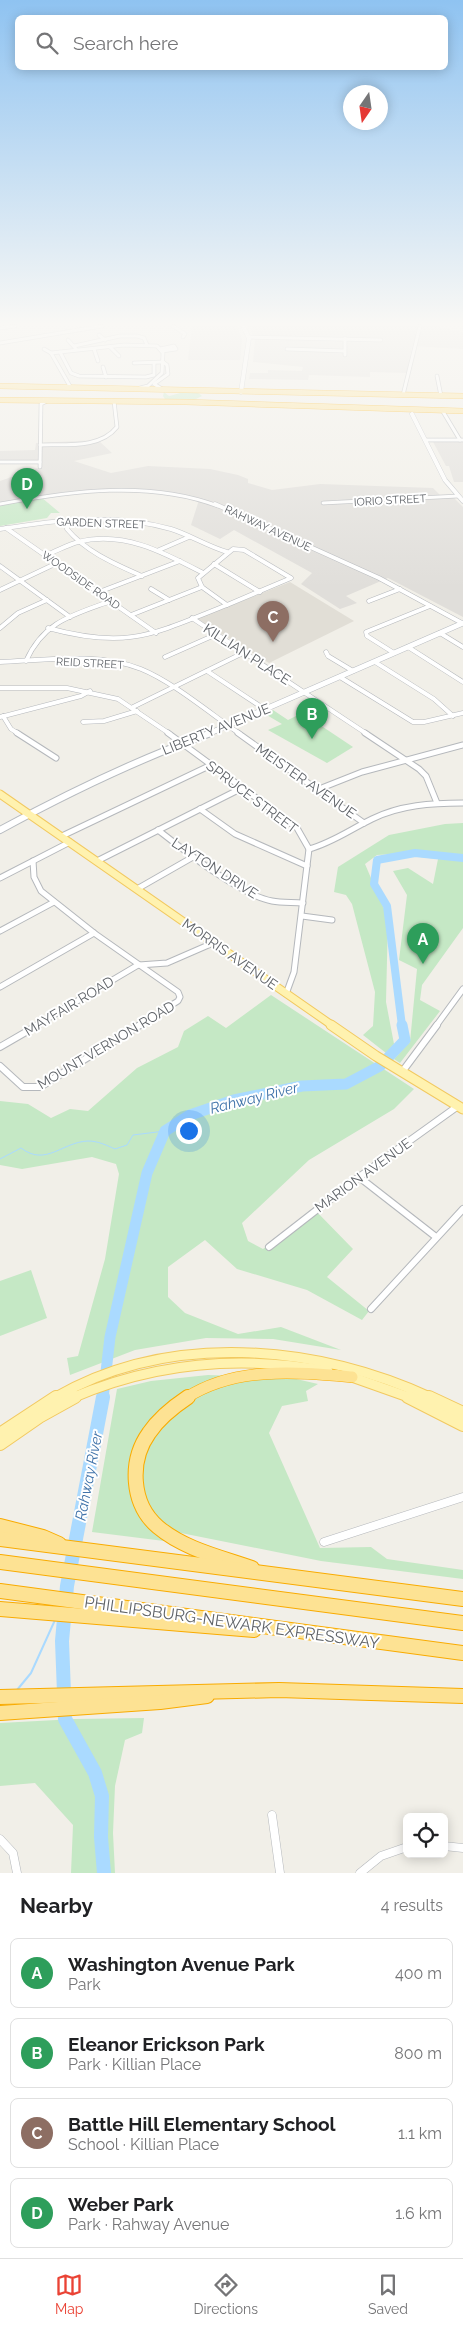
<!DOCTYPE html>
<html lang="en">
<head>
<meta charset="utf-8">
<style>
  :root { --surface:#fff; --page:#f2f2f2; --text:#202124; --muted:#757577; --line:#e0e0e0; --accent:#ea4335 }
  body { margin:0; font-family:Raleway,sans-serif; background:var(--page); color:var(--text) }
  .controls { position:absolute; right:15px; bottom:15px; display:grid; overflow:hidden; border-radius:8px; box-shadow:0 2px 12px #0003 }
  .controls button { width:45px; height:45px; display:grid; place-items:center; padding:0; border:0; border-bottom:1px solid var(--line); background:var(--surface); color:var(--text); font:25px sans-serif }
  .compass { position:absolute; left:343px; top:85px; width:45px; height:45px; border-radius:50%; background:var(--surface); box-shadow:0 2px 12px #0003; rotate:193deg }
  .you { position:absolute; left:188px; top:1130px; width:18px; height:18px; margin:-12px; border:4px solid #fff; border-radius:50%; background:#1a73e8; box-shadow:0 0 0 8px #1a73e833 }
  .badge { display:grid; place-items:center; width:32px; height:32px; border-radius:50%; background:var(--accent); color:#fff; font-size:16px; font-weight:700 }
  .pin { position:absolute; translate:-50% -41px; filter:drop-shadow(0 1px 2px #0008) }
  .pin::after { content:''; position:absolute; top:26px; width:18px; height:15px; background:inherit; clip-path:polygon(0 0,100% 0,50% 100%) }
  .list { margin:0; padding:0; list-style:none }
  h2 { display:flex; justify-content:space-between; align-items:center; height:65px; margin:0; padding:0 20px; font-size:21px }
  h2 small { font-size:16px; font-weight:400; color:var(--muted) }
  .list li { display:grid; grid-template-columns:32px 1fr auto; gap:15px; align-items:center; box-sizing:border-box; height:70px; margin:0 10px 10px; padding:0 10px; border:1px solid var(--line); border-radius:8px }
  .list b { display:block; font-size:19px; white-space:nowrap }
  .list p { margin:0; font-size:16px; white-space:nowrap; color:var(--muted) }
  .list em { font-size:16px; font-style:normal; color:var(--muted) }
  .icon { flex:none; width:28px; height:28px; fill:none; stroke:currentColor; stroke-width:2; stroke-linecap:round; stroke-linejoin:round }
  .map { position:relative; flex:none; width:463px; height:1873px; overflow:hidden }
  .search { position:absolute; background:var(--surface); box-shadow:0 2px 12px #0003; left:15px; right:15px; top:15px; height:55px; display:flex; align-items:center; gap:12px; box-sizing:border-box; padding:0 18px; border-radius:8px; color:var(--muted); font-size:19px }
  .sheet { height:385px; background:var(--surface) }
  nav { display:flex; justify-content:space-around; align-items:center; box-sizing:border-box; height:70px; border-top:1px solid var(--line); background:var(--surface); font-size:14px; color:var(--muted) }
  nav a { display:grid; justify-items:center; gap:2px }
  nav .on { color:var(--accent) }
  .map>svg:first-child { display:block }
  .industrial { fill:#e0deda }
  .education { fill:#e1ded6 }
  .green { fill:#c5e8c5 }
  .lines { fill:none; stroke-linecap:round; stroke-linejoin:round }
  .stream-far1 { stroke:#aadaff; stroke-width:1 }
  .stream { stroke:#aadaff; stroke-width:2 }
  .river-far2 { stroke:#aadaff; stroke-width:8 }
  .river-far1 { stroke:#aadaff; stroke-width:11 }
  .river { stroke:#aadaff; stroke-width:14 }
  .street-far4-casing { stroke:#b5b8bc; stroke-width:4.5 }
  .street-far3-casing { stroke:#b5b8bc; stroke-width:5 }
  .street-far2-casing { stroke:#b5b8bc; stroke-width:7 }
  .street-far1-casing { stroke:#b5b8bc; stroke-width:8 }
  .street-casing { stroke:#b5b8bc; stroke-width:9 }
  .secondary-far2-casing { stroke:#b6babf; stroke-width:5 }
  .secondary-far1-casing { stroke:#b6babf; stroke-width:6 }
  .secondary-casing { stroke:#b6babf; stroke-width:8 }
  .primary-far2-casing { stroke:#f2c960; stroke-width:9 }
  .primary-far1-casing { stroke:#f2c960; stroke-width:11 }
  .primary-casing { stroke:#f2c960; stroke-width:14 }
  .highway-far2-casing { stroke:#f9ab00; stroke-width:6 }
  .highway-far1-casing { stroke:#f9ab00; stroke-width:12 }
  .highway-casing { stroke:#f9ab00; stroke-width:16 }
  .street-far4 { stroke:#fff; stroke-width:3 }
  .street-far3 { stroke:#fff; stroke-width:4 }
  .street-far2 { stroke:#fff; stroke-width:5 }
  .street-far1 { stroke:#fff; stroke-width:6 }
  .street { stroke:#fff; stroke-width:8 }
  .secondary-far2 { stroke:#fff; stroke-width:4 }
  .secondary-far1 { stroke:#fff; stroke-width:5 }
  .secondary { stroke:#fff; stroke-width:6 }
  .primary-far2 { stroke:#fff2af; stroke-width:7 }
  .primary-far1 { stroke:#fff2af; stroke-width:9 }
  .primary { stroke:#fff2af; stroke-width:12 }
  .highway-far2 { stroke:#fde293; stroke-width:5 }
  .highway-far1 { stroke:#fde293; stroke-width:11 }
  .highway { stroke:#fde293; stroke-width:14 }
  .labels { text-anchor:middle; stroke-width:4; stroke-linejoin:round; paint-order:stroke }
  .far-street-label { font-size:11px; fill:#5f6368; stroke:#fff }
  .street-label { font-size:14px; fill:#5f6368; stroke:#fff }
  .water-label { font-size:15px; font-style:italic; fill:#4174aa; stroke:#fff }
  .near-street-label { font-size:16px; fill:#5f6368; stroke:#fff }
</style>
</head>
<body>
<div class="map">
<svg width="463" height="1873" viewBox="0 0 463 1873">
  <rect width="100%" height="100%" fill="#f1efe8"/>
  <g class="industrial">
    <polygon points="192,326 237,326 242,339 240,360 188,360"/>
    <polygon points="249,326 436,326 463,332 463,349 412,346 407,373 370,372 370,377 309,375 308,380 249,379 250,373 268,373 268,370 302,371 303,367 253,362 255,339"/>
    <polygon points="98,440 112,453 74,461 111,473 148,466 210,469 238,475 248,479 248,483 272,490 320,484 433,488 443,498 452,496 463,507 463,617 388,578 346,596 357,603 340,609 301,584 312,573 234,530 220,539 191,525 199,500 156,493 94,491 0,505 0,481 40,467 39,463 0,463 0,451 35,450 36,443"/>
    <polygon points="432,440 463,440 463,482 454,482 449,466 446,466"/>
  </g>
  <polygon class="education" points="290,582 354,621 269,663 197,619"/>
  <g class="green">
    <path d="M164,392L169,396C179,394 193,387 202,396L192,401L165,399L163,396Z"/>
    <polygon points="41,497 60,513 51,513 47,518 0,526 0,505"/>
    <polygon points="273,710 288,720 302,713 353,747 327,763 268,730 282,724 265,714"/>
    <polygon points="463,823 463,928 422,985 420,1000 440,1011 400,1063 394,1059 410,1042 417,969 399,960 407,895 393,871 408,868 433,884 438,859 393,854 377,855 365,864 388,918 386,1002 394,1044 386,1053 363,1035 373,1026 375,992 352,904 346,895 334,892 338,867 389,835 445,824"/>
    <polygon points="271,995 414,1089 394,1109 309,1160 242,1223 248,1241 263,1249 315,1210 353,1249 327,1277 369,1311 362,1320 307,1290 237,1269 205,1240 168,1267 168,1297 185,1313 238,1334 281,1327 341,1350 273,1339 206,1338 135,1350 70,1375 67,1358 78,1356 105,1259 119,1174 116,1164 92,1157 22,1169 0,1165 0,1101 28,1104 51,1118 70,1109 88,1111 137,1068 178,1047 184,1031 208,1016 226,1028"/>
    <polygon points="31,1270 47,1318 0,1336 0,1281"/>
    <polygon points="208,1375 292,1378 318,1384 306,1391 308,1401 282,1406 269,1433 320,1548 371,1547 387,1559 463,1570 463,1579 321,1561 176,1532 164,1541 92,1532 117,1389 151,1381"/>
    <polygon points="144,1718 142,1733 125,1740 115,1786 113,1833 115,1873 71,1873 73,1825 35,1783 0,1786 0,1723 75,1719"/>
  </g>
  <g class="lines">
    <path class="stream-far1" d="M0,1159L21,1148C46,1167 62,1142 88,1141C98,1141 106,1145 115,1149L127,1145L133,1135L165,1131"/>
    <g class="stream">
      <polyline points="64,1592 67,1586"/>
      <polyline points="17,1690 31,1673 55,1620"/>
    </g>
    <polyline class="river-far2" points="402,1026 387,906 374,884 377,860 415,853 463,858"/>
    <polyline class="river-far1" points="103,1398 110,1337 147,1173 165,1131 190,1115 234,1100 302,1086 346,1084 380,1066 405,1040 402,1025"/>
    <polyline class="river" points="103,1397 67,1586 62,1641 65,1719 95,1773 102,1796 101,1837 104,1873"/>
    <g class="street-far4-casing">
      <g id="street-far4">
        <polyline points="173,326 185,334 183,337"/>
        <polyline points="0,328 15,326"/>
        <polyline points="99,335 105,340"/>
        <polyline points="248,337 381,340"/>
        <polyline points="345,338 345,355"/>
        <polyline points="68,340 76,349"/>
        <polyline points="0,343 102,326"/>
        <polyline points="74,346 120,336 137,336 144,338 147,345"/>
        <polyline points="110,347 119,356"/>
        <polyline points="44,349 51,353 71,388"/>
        <polyline points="94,349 98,361"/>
        <polyline points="160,349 174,346 176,349 162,351"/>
        <polyline points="287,349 344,351"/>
        <polyline points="60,352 71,373 79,376 146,377 154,375 154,363"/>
        <polyline points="51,353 124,345 157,346 163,353 162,373 148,386 140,388"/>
        <polyline points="134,363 163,362"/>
        <polyline points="103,367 106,377"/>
        <polyline points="437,376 441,396"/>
        <polyline points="162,389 154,384 168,374 167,365 163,362"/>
        <polyline points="403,395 420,326"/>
        <polyline points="442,410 460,440"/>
        <polyline points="425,440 463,440"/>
        <path d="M40,445C65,444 100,449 117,427L114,401"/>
        <polyline points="0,462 40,462"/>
        <polyline points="40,467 41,404 47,401"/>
        <polyline points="323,503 458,496"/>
        <path d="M0,504C71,491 149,480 218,506"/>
      </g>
    </g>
    <g class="street-far3-casing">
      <g id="street-far3">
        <polyline points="215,504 379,578 462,623"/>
        <path d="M68,522L67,529C86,552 115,564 142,576"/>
        <polyline points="6,528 156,633"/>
        <path d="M0,529C55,520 116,513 171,529C190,535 207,546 227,552"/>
        <polygon points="233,549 244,550 291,578 227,605 202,587 198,578"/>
        <polyline points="159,550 189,537"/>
        <path d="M46,555C57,551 67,545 78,542C123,530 165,553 203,573"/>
        <polyline points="214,564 260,592"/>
        <polyline points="0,566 70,617"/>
        <polyline points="151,589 169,600"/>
        <polyline points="0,590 57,563"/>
        <polyline points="99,592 180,561"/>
        <polyline points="369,601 400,589"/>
        <polyline points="131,615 202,587"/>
        <polyline points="192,618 367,734"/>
        <polyline points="0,628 18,613 47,600"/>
        <path d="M48,628C128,650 153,634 227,605"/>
        <polyline points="440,633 463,647"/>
        <polyline points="408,647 463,682"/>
        <polyline points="326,652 328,656 353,671"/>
        <polyline points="394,653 367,636 366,632 430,606"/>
        <polyline points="165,657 217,634"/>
        <path d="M26,661C44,621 73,615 111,601"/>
        <path d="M0,662C45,660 98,652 141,669C173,682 211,714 240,734"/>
        <polyline points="375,662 434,699 453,716"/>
        <polyline points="207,671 266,710"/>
        <polyline points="340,677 413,722 424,722 463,713"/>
        <polyline points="0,688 67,688 118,699 170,734"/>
        <polyline points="133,707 245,652"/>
        <polyline points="3,716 11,729 19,734"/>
        <polyline points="0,717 81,696 90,691"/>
        <polyline points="83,722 104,721 137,711"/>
      </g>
    </g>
    <g class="street-far2-casing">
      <g id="street-far2">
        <polyline points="17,733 56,758"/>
        <polyline points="168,733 297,828 309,849 294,972 286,994"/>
        <polyline points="238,733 364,823"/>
        <polyline points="365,733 419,769 426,776 437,803"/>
        <polyline points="319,789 362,772 463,745"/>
        <polyline points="200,809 235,834 307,866"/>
        <path d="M158,830C185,851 240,895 272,901C282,903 293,902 303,903"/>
        <polyline points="62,836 211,765"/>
        <path d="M309,849C332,843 351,829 372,819C400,805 432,803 463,803"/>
        <polyline points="33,861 34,877 41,891 94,933 178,992 180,997 178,1001 138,1026"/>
        <polyline points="97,861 242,788"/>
        <polyline points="0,878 70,842"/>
        <polyline points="137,889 193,857"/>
        <polyline points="302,916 332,920"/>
        <polyline points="0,931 54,902"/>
        <polyline points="139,965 167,963 213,943"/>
        <polyline points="0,987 94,933"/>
        <polyline points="35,1026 138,965"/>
        <polyline points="436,1026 463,989"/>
      </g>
    </g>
    <g class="street-far1-casing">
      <g id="street-far1">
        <polyline points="0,1047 38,1025"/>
        <polyline points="0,1066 23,1087 40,1087 140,1025"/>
        <polyline points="402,1072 437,1025"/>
        <polyline points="359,1177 436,1237"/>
        <polyline points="269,1247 359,1177 458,1106"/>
        <polyline points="371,1309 463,1209"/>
      </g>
    </g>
    <g class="street-casing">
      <g id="street">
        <polyline points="324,1542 463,1497"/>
        <polyline points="272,1815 280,1873"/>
        <polyline points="0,1839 13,1853 17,1873"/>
        <polyline points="444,1846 463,1848"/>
        <polyline points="360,1873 381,1856 407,1847"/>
      </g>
    </g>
    <g class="secondary-far2-casing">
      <g id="secondary-far2">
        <polyline points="241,392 249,338 243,326"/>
        <polyline points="412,414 445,480 463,501"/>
      </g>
    </g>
    <g class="secondary-far1-casing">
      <polyline id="secondary-far1" points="208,734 463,623"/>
    </g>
    <g class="secondary-casing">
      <path id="secondary" d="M0,830C68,793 138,759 211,733"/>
    </g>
    <g class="primary-far2-casing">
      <polyline id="primary-far2" points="0,794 333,1026"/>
    </g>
    <g class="primary-far1-casing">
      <g id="primary-far1">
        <polyline points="331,1025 376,1056 463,1109"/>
        <polyline points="349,1376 411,1398"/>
        <path d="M54,1398C169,1331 314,1344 432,1398"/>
        <path d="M72,1398C155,1362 240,1355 328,1371"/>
      </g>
    </g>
    <g class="primary-casing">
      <g id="primary">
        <polyline points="408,1397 463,1425"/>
        <polyline points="429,1397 463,1413"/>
        <polyline points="0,1434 56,1397"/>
        <polyline points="0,1444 39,1417 75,1397"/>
      </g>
    </g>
    <g class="highway-far2-casing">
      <g id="highway-far2">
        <polyline points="0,386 463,396"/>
        <polyline points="0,400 186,402 463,411"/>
      </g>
    </g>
    <g class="highway-far1-casing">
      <path id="highway-far1" d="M186,1398C235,1366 297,1372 352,1377"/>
    </g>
    <g class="highway-casing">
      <g id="highway">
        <path d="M188,1397C173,1407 159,1418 149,1433C129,1461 131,1504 158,1527C184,1549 220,1557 252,1568"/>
        <polyline points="0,1526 43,1537 59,1544"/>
        <polyline points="0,1539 463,1599"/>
        <polyline points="0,1562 463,1623"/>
        <polyline points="0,1591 463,1653"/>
        <polyline points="0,1609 254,1630"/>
        <polyline points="0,1697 279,1690 463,1696"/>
        <polyline points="0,1713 160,1702 207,1696"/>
      </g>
    </g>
    <use href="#street-far4" class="street-far4"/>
    <use href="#street-far3" class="street-far3"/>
    <use href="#street-far2" class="street-far2"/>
    <use href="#street-far1" class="street-far1"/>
    <use href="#street" class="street"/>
    <use href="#secondary-far2" class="secondary-far2"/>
    <use href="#secondary-far1" class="secondary-far1"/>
    <use href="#secondary" class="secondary"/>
    <use href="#primary-far2" class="primary-far2"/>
    <use href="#primary-far1" class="primary-far1"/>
    <use href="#primary" class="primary"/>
    <use href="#highway-far2" class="highway-far2"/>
    <use href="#highway-far1" class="highway-far1"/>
    <use href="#highway" class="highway"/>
  </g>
  <linearGradient id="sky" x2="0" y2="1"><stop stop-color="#8fc3f1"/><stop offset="0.55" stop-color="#f9f8f5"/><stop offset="1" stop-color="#f9f8f5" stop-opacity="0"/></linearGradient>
  <rect width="463" height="588" fill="url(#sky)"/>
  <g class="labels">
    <g class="far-street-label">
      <text transform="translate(390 500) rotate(-3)" y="4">IORIO STREET</text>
      <text transform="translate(101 523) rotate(2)" y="4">GARDEN STREET</text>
      <text transform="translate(268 528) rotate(25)" y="4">RAHWAY AVENUE</text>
      <text transform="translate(81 580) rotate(35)" y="4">WOODSIDE ROAD</text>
      <text transform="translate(90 663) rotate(3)" y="4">REID STREET</text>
    </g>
    <g class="street-label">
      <text transform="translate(247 654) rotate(33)" y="5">KILLIAN PLACE</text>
      <text transform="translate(216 729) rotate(-22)" y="5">LIBERTY AVENUE</text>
      <text transform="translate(306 781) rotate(35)" y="5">MEISTER AVENUE</text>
      <text transform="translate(252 797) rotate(37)" y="5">SPRUCE STREET</text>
      <text transform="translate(215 868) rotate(33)" y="5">LAYTON DRIVE</text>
      <text transform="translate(230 954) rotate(35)" y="5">MORRIS AVENUE</text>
      <text transform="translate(69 1006) rotate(-31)" y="5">MAYFAIR ROAD</text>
      <text transform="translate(106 1045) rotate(-31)" y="5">MOUNT VERNON ROAD</text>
      <text transform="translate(363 1175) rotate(-36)" y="5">MARION AVENUE</text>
    </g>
    <g class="water-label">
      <text transform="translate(254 1098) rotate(-14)" y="5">Rahway River</text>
      <text transform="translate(89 1476) rotate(-79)" y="5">Rahway River</text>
    </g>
    <g class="near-street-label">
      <text transform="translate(232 1622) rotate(8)" y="6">PHILLIPSBURG-NEWARK EXPRESSWAY</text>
    </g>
  </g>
</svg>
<div class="controls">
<button><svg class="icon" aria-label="locate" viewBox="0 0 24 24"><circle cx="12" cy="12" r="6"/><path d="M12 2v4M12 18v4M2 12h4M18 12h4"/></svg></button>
</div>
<svg class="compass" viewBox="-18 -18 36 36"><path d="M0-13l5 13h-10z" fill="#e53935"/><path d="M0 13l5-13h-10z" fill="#757577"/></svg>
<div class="you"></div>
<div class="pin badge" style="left:423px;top:964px;background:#2e9e5b">A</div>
<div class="pin badge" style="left:312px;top:739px;background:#2e9e5b">B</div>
<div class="pin badge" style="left:273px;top:642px;background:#8d6e63">C</div>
<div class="pin badge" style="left:27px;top:509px;background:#2e9e5b">D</div>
<div class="search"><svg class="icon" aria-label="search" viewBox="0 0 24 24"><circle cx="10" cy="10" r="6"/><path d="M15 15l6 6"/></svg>Search here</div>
</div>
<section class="sheet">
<h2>Nearby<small>4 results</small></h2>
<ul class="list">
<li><span class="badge" style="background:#2e9e5b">A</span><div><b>Washington Avenue Park</b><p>Park</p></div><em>400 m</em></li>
<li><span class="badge" style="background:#2e9e5b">B</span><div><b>Eleanor Erickson Park</b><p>Park · Killian Place</p></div><em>800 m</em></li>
<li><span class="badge" style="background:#8d6e63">C</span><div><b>Battle Hill Elementary School</b><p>School · Killian Place</p></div><em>1.1 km</em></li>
<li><span class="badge" style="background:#2e9e5b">D</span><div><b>Weber Park</b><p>Park · Rahway Avenue</p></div><em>1.6 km</em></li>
</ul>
</section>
<nav>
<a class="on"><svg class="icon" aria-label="map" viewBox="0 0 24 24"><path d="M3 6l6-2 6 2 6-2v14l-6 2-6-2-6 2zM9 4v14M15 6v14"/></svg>Map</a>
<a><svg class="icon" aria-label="directions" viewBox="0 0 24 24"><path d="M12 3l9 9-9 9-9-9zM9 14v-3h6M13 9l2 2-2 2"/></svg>Directions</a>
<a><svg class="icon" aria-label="saved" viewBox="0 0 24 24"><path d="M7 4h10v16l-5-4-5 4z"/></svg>Saved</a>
</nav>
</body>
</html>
